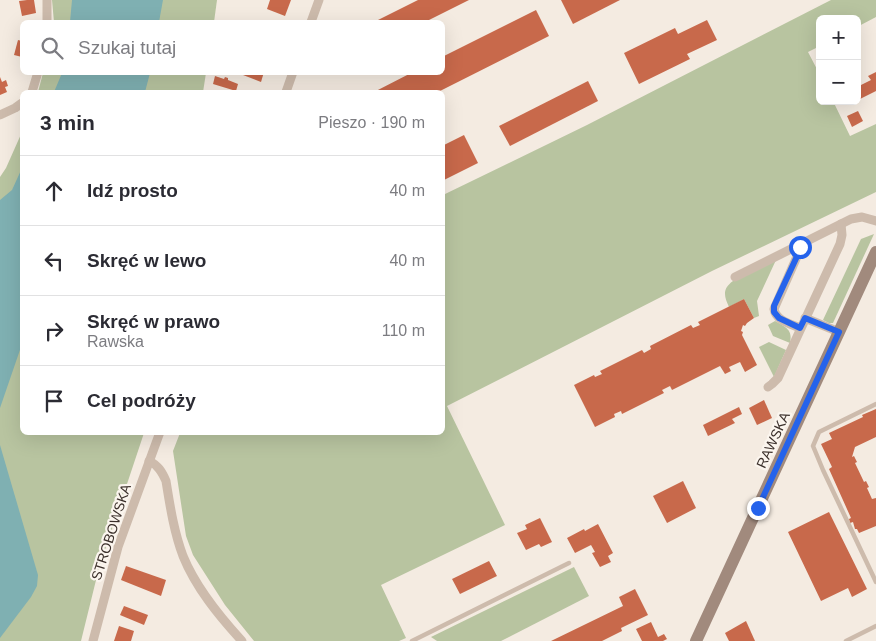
<!DOCTYPE html>
<html lang="pl">
<head>
<meta charset="utf-8">
<style>
  :root { --surface:#fff; --page:#f7f7f7; --text:#2b2b33; --muted:#7c7c81; --line:#e1e1e2 }
  body { margin:0; font-family:Helvetica,sans-serif; background:var(--page); color:var(--text) }
  .controls { position:absolute; right:15px; top:15px; display:grid; overflow:hidden; border-radius:8px; box-shadow:0 5px 20px #0002 }
  .controls button { width:45px; height:45px; display:grid; place-items:center; padding:0; border:0; border-bottom:1px solid var(--line); background:var(--surface); color:var(--text); font:25px sans-serif }
  .stop { position:absolute; width:15px; height:15px; margin:-11px; border:4px solid #2563eb; border-radius:50%; background:#fff }
  .stop.end { background:#2563eb; border-color:#fff; box-shadow:0 1px 5px #0008 }
  .list { margin:0; padding:0; list-style:none }
  h2 { display:flex; justify-content:space-between; align-items:center; height:65px; margin:0; padding:0 20px; font-size:21px }
  h2 small { font-size:16px; font-weight:400; color:var(--muted) }
  .list li { display:grid; grid-template-columns:32px 1fr auto; gap:15px; align-items:center; box-sizing:border-box; height:70px; padding:0 20px; border-top:1px solid var(--line) }
  .list b { display:block; font-size:19px; white-space:nowrap }
  .list p { margin:0; font-size:16px; white-space:nowrap; color:var(--muted) }
  .list em { font-size:16px; font-style:normal; color:var(--muted) }
  .icon { flex:none; width:28px; height:28px; fill:none; stroke:currentColor; stroke-width:2; stroke-linecap:round; stroke-linejoin:round }
  .map { position:relative; flex:none; width:876px; height:641px; overflow:hidden }
  .search { position:absolute; background:var(--surface); box-shadow:0 5px 20px #0002; left:20px; top:20px; width:425px; height:55px; display:flex; align-items:center; gap:12px; box-sizing:border-box; padding:0 18px; border-radius:8px; color:var(--muted); font-size:19px }
  .panel { position:absolute; background:var(--surface); box-shadow:0 5px 20px #0002; left:20px; top:90px; width:425px; height:345px; border-radius:8px }
  .map>svg:first-child { display:block }
  .green { fill:#b8c4a0 }
  .water { fill:#7fb0b2 }
  .building { fill:#c8694b }
  .lines { fill:none; stroke-linecap:round; stroke-linejoin:round }
  .lane { stroke:#cdbbac; stroke-width:4.5 }
  .street { stroke:#cdbbac; stroke-width:9 }
  .secondary { stroke:#a18a7d; stroke-width:12 }
  .route { stroke:#2563eb; stroke-width:6 }
  .labels { text-anchor:middle; stroke-width:4.5; stroke-linejoin:round; paint-order:stroke }
  .street-label { font-size:14px; fill:#3b302b; stroke:#fbf5ee }
</style>
</head>
<body>
<div class="map">
<svg width="876" height="641" viewBox="0 0 876 641">
  <rect width="100%" height="100%" fill="#f4ebe1"/>
  <g class="green">
    <polygon points="52,0 217,0 214,22 54,22"/>
    <polygon points="831,0 876,0 876,17 857,27 857,19 820,19 820,46 808,52 820,75 820,101 833,101 850,136 876,124 876,192 712,271 447,406 505,525 381,585 406,638 399,641 254,641 225,605 193,555 186,536 173,451 180,433 442,432 443,195 587,125"/>
    <polygon points="43,73 206,73 203,92 38,92"/>
    <polygon points="22,132 22,432 144,433 99,568 81,641 0,641 0,177 6,168"/>
    <polygon points="874,234 833,323 829,323 823,320 861,239"/>
    <path d="M776,260L757,301L759,316L754,318L744,299L729,307C724,296 722,289 733,281Z"/>
    <path d="M775,321C786,327 793,330 790,343L773,336L768,325Z"/>
    <polygon points="769,342 786,350 774,377 759,347"/>
    <polygon points="574,567 589,596 501,641 437,641 431,637"/>
  </g>
  <g class="water">
    <polygon points="72,0 163,0 159,22 70,22"/>
    <polygon points="62,73 62,72 150,73 145,92 54,92"/>
    <polygon points="22,168 22,344 0,408 0,200 12,190"/>
    <polygon points="0,445 38,575 37,586 31,597 0,638"/>
  </g>
  <g class="building">
    <polygon points="27,0 34,0 36,13 22,16 19,1"/>
    <polygon points="270,0 291,0 285,16 267,9"/>
    <polygon points="418,0 469,0 425,22 374,22"/>
    <polygon points="561,0 620,0 573,24"/>
    <polygon points="536,10 549,36 438,92 374,92 413,72 442,72 442,57"/>
    <polygon points="707,20 717,40 687,54 690,59 639,84 624,53 675,28 678,34"/>
    <polygon points="18,40 22,41 22,57 14,55"/>
    <polygon points="244,72 264,72 261,82 243,75"/>
    <polygon points="876,72 876,91 860,99 857,95 857,87 871,80 868,76"/>
    <polygon points="215,76 224,79 225,77 228,78 228,80 238,84 236,91 213,84"/>
    <polygon points="0,77 2,82 6,80 8,86 5,87 7,92 0,95"/>
    <polygon points="588,81 598,101 510,146 499,126"/>
    <polygon points="858,111 863,121 852,127 847,116"/>
    <polygon points="464,135 478,163 442,181 442,146"/>
    <polygon points="744,299 754,318 747,323 745,326 743,325 741,331 743,332 742,335 757,365 745,372 740,362 729,367 731,371 725,374 720,366 672,390 670,386 662,390 664,393 622,414 621,411 614,414 615,417 595,427 574,385 594,375 595,377 602,374 600,371 642,350 644,353 651,349 650,346 691,325 693,328 700,325 698,322"/>
    <polygon points="764,400 772,418 757,425 749,408"/>
    <polygon points="739,407 742,414 732,419 735,423 708,436 703,425"/>
    <polygon points="876,409 876,437 855,447 852,457 854,456 857,462 855,463 864,482 866,481 869,487 867,488 872,499 876,498 876,526 859,533 857,529 855,529 853,522 850,523 849,519 851,518 829,469 832,467 821,444 832,439 829,433 863,417 862,415"/>
    <polygon points="683,481 696,508 667,523 653,496"/>
    <polygon points="829,512 867,589 852,597 848,588 821,601 788,532"/>
    <polygon points="540,518 552,542 541,547 539,544 526,550 517,533 527,529 525,525"/>
    <polygon points="598,524 613,553 608,556 611,562 600,567 592,553 595,552 591,545 575,553 567,538 584,529 585,531"/>
    <polygon points="489,561 497,576 460,594 452,579"/>
    <polygon points="126,566 166,580 161,596 121,580"/>
    <polygon points="635,589 648,615 621,628 622,631 602,641 551,641 623,606 619,597"/>
    <polygon points="124,606 148,615 144,625 120,615"/>
    <polygon points="746,621 755,641 729,641 725,633"/>
    <polygon points="651,622 658,637 664,634 667,639 663,641 642,641 636,629"/>
    <polygon points="119,626 134,631 131,641 114,641"/>
  </g>
  <g class="lines">
    <g class="lane">
      <polyline points="876,404 819,432 813,446 823,470 876,582"/>
      <polyline points="412,641 569,563"/>
      <polyline points="846,641 876,626"/>
    </g>
    <g class="street">
      <polyline points="47,0 47,22"/>
      <polyline points="311,22 319,0"/>
      <polyline points="32,92 38,72"/>
      <polyline points="286,92 293,72"/>
      <polyline points="0,115 15,108 22,103"/>
      <path d="M800,244L799,252L774,309C776,321 791,324 800,328"/>
      <polyline points="735,277 851,219 862,217 876,221"/>
      <polyline points="805,318 839,332"/>
      <polyline points="768,387 772,384 778,378 840,244 842,235 841,224"/>
      <path d="M149,461C158,465 162,472 166,481C170,506 174,532 183,556C196,588 219,616 242,641"/>
      <polyline points="93,641 118,547 160,432"/>
    </g>
    <polyline class="secondary" points="696,641 876,252"/>
  </g>
  <g class="lines">
    <polyline class="route" points="758,508 839,332 805,318 800,328 779,318 774,312 774,306 799,252 800,247"/>
  </g>
  <g class="labels">
    <g class="street-label">
      <text transform="translate(773 440) rotate(-65)" y="5">RAWSKA</text>
      <text transform="translate(111 532) rotate(-72)" y="5">STROBOWSKA</text>
    </g>
  </g>
</svg>
<div class="controls">
<button>+</button>
<button>−</button>
</div>
<div class="stop" style="left:800px;top:247px"></div>
<div class="stop end" style="left:758px;top:508px"></div>
<div class="search"><svg class="icon" aria-label="search" viewBox="0 0 24 24"><circle cx="10" cy="10" r="6"/><path d="M15 15l6 6"/></svg>Szukaj tutaj</div>
<section class="panel">
<h2>3 min<small>Pieszo · 190 m</small></h2>
<ul class="list">
<li><svg class="icon" aria-label="ahead" viewBox="0 0 24 24"><path d="M12 20V5M6 11l6-6 6 6"/></svg><div><b>Idź prosto</b></div><em>40 m</em></li>
<li><svg class="icon" aria-label="left" viewBox="0 0 24 24"><path d="M17 20v-9H6M10 6l-5 5 5 5"/></svg><div><b>Skręć w lewo</b></div><em>40 m</em></li>
<li><svg class="icon" aria-label="right" viewBox="0 0 24 24"><path d="M7 20v-9h11M14 6l5 5-5 5"/></svg><div><b>Skręć w prawo</b><p>Rawska</p></div><em>110 m</em></li>
<li><svg class="icon" aria-label="arrive" viewBox="0 0 24 24"><path d="M6 21V4h12l-3 4 3 4H6"/></svg><div><b>Cel podróży</b></div></li>
</ul>
</section>
</div>
</body>
</html>
